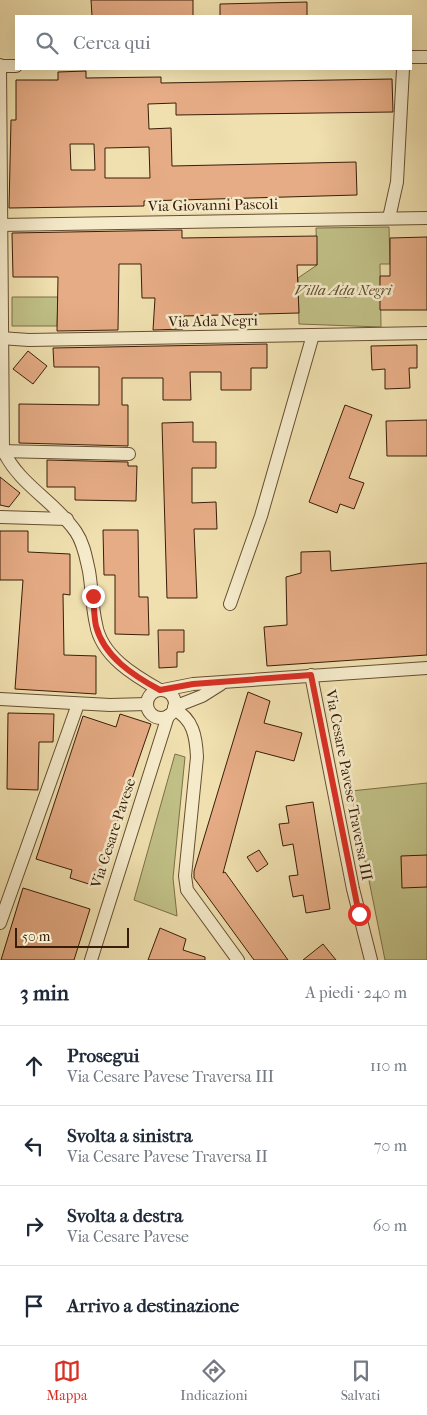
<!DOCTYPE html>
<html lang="it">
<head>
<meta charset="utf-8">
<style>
  :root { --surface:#fff; --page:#f2f2f3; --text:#1f2937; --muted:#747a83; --line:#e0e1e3; --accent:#d93025 }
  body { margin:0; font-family:"IM FELL French Canon",serif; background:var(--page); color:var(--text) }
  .scale { position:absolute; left:15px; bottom:12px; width:114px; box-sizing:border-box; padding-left:5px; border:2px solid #391d09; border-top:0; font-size:14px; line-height:18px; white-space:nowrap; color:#391d09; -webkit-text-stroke:4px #f5ebcb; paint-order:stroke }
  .stop { position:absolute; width:15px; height:15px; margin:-11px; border:4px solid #d93025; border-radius:50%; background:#fff }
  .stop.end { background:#d93025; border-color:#fff; box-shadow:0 1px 5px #0008 }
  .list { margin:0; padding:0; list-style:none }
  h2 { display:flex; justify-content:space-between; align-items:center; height:65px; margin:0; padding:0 20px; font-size:21px }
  h2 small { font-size:16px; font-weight:400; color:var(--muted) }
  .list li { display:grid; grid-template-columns:32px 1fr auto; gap:15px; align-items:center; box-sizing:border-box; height:80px; padding:0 20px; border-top:1px solid var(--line) }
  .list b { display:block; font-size:19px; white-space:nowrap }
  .list p { margin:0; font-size:16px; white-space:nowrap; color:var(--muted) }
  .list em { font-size:16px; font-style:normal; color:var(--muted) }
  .icon { flex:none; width:28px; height:28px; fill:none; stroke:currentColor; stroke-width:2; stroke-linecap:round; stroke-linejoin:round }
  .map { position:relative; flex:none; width:427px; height:960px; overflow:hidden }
  .search { position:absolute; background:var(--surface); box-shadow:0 5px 20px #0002; left:15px; right:15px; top:15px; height:55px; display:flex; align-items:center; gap:12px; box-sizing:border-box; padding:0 18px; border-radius:0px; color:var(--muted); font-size:19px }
  .sheet { height:385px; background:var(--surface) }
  nav { display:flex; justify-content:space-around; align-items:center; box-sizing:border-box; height:70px; border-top:1px solid var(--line); background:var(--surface); font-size:14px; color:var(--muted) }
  nav a { display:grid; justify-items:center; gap:2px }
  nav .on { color:var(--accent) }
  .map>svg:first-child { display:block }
  .green { fill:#c0c086; stroke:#7c6e48 }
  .building { fill:#e6ac85; stroke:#391d09; fill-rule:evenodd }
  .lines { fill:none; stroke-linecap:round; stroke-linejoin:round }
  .street-casing { stroke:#674e32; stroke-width:14 }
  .street { stroke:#f5ebcb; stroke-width:12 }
  .route { stroke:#d93025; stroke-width:6 }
  .labels { text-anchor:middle; stroke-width:5; stroke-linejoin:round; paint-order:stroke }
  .street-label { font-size:15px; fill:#391d09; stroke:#f5ebcb }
  .park-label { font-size:15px; font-style:italic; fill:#624e2e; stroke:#f5ebcb }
</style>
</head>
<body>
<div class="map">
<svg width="427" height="960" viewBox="0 0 427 960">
  <rect width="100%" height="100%" fill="#f0e0af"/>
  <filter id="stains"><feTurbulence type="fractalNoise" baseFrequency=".004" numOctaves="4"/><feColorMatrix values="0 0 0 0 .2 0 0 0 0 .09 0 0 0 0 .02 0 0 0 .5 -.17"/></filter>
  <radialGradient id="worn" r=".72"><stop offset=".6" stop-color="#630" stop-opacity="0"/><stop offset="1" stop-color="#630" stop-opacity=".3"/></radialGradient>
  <g class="green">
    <polygon points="389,227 390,264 380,264 381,327 299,324 298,278 317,265 316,228"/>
    <polygon points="12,297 58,297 57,326 12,326"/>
    <polygon points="175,754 185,757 173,878 177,916 134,900"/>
    <polygon points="427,783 427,960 385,960 351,791"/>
  </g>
  <g class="building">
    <polygon points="91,0 193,0 193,16 92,16"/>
    <polygon points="307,2 307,16 220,16 220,4"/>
    <path d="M86,71V78L161,77V83L392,79L393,112L176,115V103L148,104L149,129L171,128L172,166L356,162L357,195L144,201V206L9,208L11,120H16V80H58V72ZM70,144H94L95,170H71ZM149,147L150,178H105V148Z"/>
    <polygon points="182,230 182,238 317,236 317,265 297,265 299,313 184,316 183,329 153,330 155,298 142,298 141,264 119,264 118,330 57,331 58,277 13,277 12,233"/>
    <polygon points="427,237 427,310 380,310 380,276 390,276 390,238"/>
    <polygon points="350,285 350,297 335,297 335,286"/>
    <polygon points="267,344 267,368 251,368 251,390 221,390 221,372 190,372 191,400 163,400 163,378 122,378 122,405 128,405 128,446 19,443 19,404 99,405 99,367 54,367 53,348"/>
    <polygon points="417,345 417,368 409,368 410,388 385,389 385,369 372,370 371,346"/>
    <polygon points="28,351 47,366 33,384 13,369"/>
    <polygon points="345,405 372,415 349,478 364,483 354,509 340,504 337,513 309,502"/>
    <polygon points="427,420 427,456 387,456 386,421"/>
    <polygon points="193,422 193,442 216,442 216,468 192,468 192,503 216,502 217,529 194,529 197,598 167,598 162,423"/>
    <polygon points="47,460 128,462 128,466 137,466 136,501 75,500 75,487 47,487"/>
    <polygon points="0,477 20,493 9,507 0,505"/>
    <polygon points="103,530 138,530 139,597 148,597 149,635 115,634 115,575 104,575"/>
    <polygon points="0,531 28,531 28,552 70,554 70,595 63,594 64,655 96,656 96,694 15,689 23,580 0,580"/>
    <polygon points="330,551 331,571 427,563 427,655 267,666 264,627 287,625 286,577 301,573 301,552"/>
    <polygon points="158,630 184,630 184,652 177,652 177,667 159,668"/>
    <polygon points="248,692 270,701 264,723 302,733 294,761 256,751 223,873 225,872 288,960 254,960 194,878 194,871"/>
    <polygon points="8,713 54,714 53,742 39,742 38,790 7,789"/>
    <polygon points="120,714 151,724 95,886 70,878 72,870 36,859 83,716 116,727"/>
    <polygon points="313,802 330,909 306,913 303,895 293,897 289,876 298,875 293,844 283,846 279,824 289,823 286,806"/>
    <polygon points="259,850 268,864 257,872 247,857"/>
    <polygon points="427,855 427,887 402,888 401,856"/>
    <polygon points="23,888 90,909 74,960 1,960"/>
    <polygon points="160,928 186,939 183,950 205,957 205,960 148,960"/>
    <polygon points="323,944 336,960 303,960"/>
  </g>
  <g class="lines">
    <g class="street-casing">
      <g id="street">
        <polyline points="411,57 427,57"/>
        <path d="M0,65L3,450C19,485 55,501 76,532C84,544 86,558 89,571C92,589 92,607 96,624C101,656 135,676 160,690"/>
        <polyline points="0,66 16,66"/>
        <polyline points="389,218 397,182 403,69"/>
        <polyline points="0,225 427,218"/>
        <polyline points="0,338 29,340 427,333"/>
        <polyline points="0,451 129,454"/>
        <polyline points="0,517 67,519"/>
        <polyline points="230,604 261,516 313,335"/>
        <polyline points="311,675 353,889 371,960"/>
        <polyline points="163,690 193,684 427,668"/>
        <circle cx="161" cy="704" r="14"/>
        <polyline points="0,699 110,705 147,704"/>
        <polyline points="174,707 202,696 221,684"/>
        <path d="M174,709C193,719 196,736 197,757L185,876L187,890L238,960"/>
        <polyline points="0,923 78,704"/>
        <polyline points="91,960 168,716"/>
      </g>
    </g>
    <use href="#street" class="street"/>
  </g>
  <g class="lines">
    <path class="route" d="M93,596C94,605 94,617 96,626C104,657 134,676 160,690L193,684L311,675L359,914"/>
  </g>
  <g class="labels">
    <g class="street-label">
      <text transform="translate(213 205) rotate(-1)" y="5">Via Giovanni Pascoli</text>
      <text transform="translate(213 321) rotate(-1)" y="5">Via Ada Negri</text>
      <text transform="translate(349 785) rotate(79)" y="5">Via Cesare Pavese Traversa III</text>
      <text transform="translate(113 833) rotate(-72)" y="5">Via Cesare Pavese</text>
    </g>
    <g class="park-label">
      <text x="343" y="295">Villa Ada Negri</text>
    </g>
  </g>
  <rect width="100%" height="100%" filter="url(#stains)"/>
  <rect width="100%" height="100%" fill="url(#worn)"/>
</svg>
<div class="scale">50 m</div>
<div class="stop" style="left:359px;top:914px"></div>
<div class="stop end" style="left:93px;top:596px"></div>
<div class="search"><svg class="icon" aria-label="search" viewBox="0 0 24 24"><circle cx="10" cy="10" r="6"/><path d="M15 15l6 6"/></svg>Cerca qui</div>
</div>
<section class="sheet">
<h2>3 min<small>A piedi · 240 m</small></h2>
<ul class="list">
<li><svg class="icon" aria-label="ahead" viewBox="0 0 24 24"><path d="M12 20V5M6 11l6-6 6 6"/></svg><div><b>Prosegui</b><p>Via Cesare Pavese Traversa III</p></div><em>110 m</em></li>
<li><svg class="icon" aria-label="left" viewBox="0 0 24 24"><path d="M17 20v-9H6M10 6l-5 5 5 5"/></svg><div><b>Svolta a sinistra</b><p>Via Cesare Pavese Traversa II</p></div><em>70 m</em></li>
<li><svg class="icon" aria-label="right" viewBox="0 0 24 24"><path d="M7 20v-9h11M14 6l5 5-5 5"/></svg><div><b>Svolta a destra</b><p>Via Cesare Pavese</p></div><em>60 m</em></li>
<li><svg class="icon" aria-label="arrive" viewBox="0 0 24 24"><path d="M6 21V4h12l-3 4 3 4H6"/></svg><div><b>Arrivo a destinazione</b></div></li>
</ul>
</section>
<nav>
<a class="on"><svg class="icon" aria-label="map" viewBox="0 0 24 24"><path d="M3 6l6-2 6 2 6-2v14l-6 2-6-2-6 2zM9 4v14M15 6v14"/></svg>Mappa</a>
<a><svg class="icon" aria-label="directions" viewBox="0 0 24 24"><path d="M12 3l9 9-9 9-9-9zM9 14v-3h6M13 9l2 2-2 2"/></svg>Indicazioni</a>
<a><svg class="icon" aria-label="saved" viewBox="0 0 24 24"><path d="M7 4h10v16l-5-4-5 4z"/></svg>Salvati</a>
</nav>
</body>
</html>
